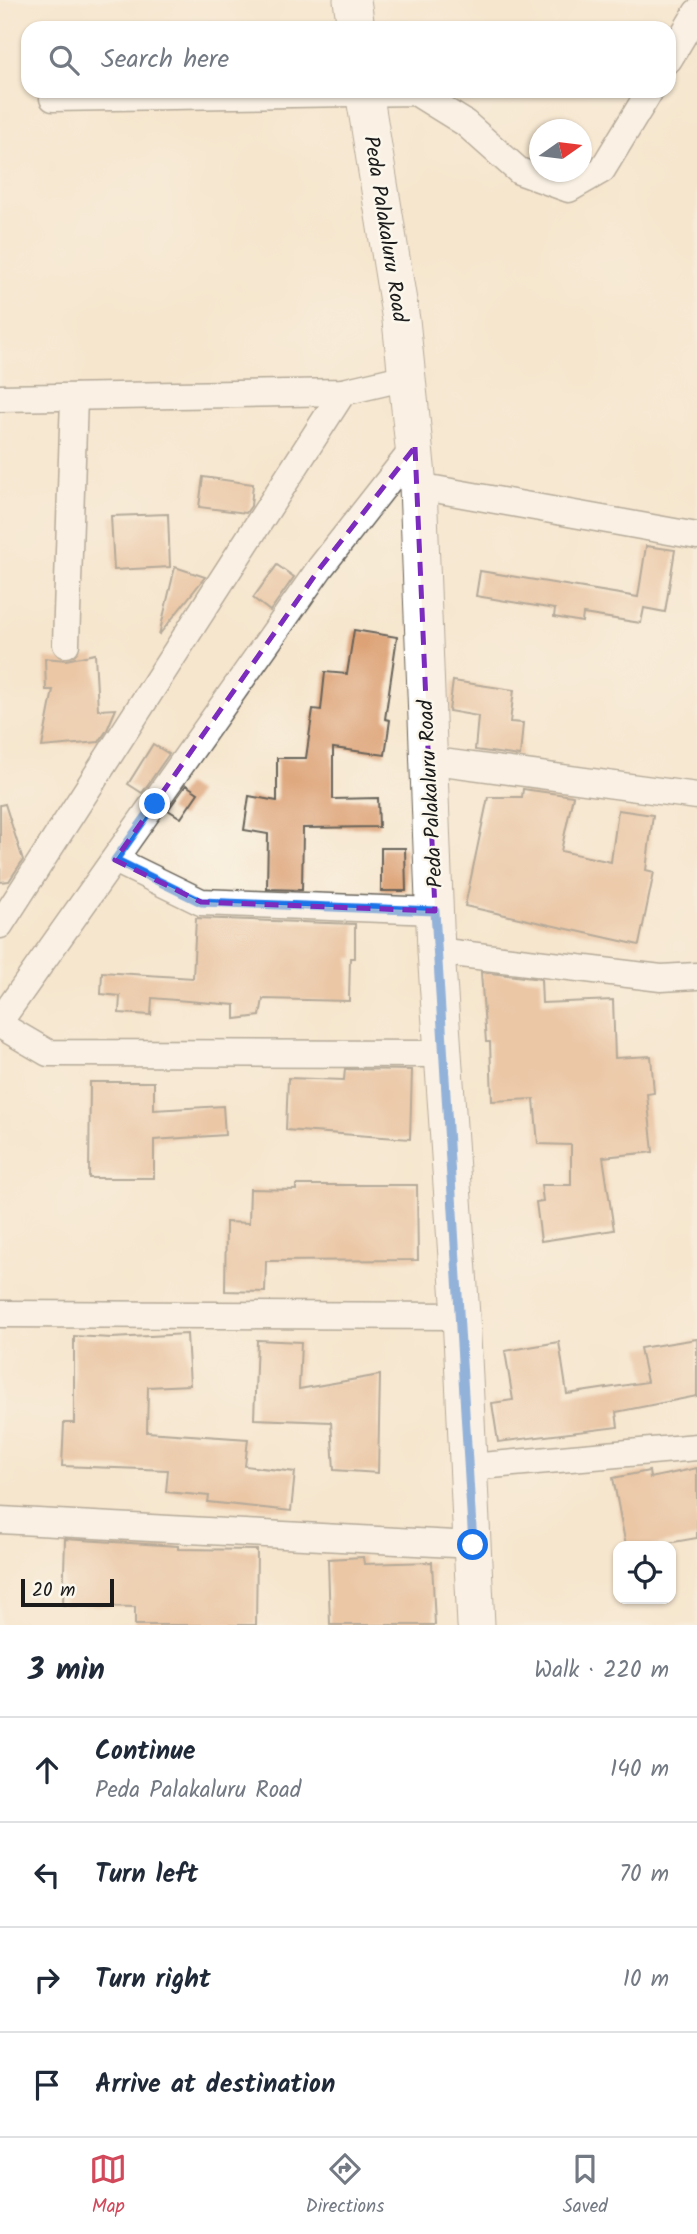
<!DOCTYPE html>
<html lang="en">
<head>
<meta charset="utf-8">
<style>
  :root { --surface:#fff; --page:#f6f6f7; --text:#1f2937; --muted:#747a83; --line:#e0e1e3; --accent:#d1495b }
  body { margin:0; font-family:Kalam,sans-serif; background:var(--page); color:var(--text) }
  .controls { position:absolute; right:21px; bottom:21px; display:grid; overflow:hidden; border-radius:14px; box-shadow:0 2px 5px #0004 }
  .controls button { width:63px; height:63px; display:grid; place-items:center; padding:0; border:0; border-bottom:2px solid var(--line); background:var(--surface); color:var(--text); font:35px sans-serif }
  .compass { position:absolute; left:529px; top:119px; width:63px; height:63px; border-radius:50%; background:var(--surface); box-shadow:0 2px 5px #0004; rotate:76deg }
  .scale { position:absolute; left:21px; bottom:18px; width:93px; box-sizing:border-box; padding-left:7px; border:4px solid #1c1c1c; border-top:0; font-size:19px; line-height:24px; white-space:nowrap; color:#1c1c1c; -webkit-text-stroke:5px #fbf7ec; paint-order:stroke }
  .stop { position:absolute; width:21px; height:21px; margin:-16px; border:5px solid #1a73e8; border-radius:50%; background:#fff }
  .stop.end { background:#1a73e8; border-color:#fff; box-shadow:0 2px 7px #0008 }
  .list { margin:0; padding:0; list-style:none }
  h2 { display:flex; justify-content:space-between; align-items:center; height:91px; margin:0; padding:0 28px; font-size:30px }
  h2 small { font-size:23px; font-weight:400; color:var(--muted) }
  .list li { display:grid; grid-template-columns:46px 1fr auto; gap:21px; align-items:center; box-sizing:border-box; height:105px; padding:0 28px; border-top:2px solid var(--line) }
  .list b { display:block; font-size:26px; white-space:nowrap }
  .list p { margin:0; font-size:23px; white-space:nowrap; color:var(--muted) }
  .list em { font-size:23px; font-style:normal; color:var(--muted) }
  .icon { flex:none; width:38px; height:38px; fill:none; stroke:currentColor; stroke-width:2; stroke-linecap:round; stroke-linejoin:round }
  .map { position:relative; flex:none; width:697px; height:1625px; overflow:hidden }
  .search { position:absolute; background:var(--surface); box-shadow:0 2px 5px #0004; left:21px; right:21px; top:21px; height:77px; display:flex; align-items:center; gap:18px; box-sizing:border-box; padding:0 24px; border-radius:21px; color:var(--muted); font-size:26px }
  .sheet { height:511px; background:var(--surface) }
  nav { display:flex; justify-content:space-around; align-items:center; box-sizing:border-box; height:98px; border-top:2px solid var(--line); background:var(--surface); font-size:19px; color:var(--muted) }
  nav a { display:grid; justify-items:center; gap:4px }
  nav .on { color:var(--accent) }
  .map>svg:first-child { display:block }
  .building { fill:#dda276 }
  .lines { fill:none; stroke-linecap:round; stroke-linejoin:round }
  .street-casing { stroke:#68635a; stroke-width:29 }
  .secondary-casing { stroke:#68635a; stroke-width:39 }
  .street { stroke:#fff; stroke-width:26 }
  .secondary { stroke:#fff; stroke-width:37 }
  .route { stroke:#1a73e8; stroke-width:9 }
  .marked { fill:none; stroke:#7b2cbf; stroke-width:5; stroke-dasharray:14 9; stroke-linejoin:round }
  .labels { text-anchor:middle; stroke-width:5; stroke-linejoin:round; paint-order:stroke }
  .street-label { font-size:21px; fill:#1c1c1c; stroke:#fbf7ec }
</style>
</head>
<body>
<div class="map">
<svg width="697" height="1625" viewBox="0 0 697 1625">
  <rect width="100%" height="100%" fill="#fbf7ec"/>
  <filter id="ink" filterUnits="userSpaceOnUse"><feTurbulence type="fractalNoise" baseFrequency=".0143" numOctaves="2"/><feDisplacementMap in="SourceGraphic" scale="14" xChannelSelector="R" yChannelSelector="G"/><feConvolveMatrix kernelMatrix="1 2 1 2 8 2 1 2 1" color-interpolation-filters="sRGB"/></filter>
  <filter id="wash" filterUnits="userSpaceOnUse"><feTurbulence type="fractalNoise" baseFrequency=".00686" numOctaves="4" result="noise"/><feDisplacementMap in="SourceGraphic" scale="28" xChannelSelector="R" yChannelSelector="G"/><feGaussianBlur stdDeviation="1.57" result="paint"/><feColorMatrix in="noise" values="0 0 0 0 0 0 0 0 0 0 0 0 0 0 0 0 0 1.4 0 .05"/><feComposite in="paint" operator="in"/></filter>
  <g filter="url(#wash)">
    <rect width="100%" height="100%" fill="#f6e6ce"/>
    <g id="blocks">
      <g class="building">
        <polygon points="203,477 253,484 251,506 246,513 199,507"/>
        <polygon points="168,514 170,567 114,570 111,516"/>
        <polygon points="646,546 675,550 665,612 644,608 641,623 583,614 582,622 554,617 555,609 476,596 480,571 638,597"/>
        <polygon points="277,565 294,577 270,611 253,598"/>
        <polygon points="175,567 205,577 159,635"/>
        <polygon points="354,630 397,637 385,719 390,720 385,755 333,748 333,799 378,798 379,827 303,828 302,890 267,889 268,834 244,830 249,796 277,801 277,758 306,758 313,709 321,710 325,672 347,674"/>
        <polygon points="95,654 98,710 116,709 107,730 99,742 42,747 53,690 46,690 45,658 66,660"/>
        <polygon points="453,681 514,690 510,722 523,723 520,756 475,750 478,716 449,711"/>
        <polygon points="153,744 169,754 142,793 128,784"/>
        <polygon points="186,785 198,793 181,818 168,810"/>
        <polygon points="523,789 573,796 561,851 611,862 618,810 653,815 646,870 654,872 639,945 465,906 488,797 522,797"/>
        <polygon points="5,804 23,860 9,881 0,882 0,805"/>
        <polygon points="381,848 405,848 406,891 381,891"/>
        <polygon points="196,918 355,924 355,958 350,958 349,1001 263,999 260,1016 235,1019 235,1005 152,998 151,1015 119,1013 120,996 101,994 102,972 193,978"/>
        <polygon points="481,972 541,979 542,1003 613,1000 615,1058 651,1056 654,1093 647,1094 653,1152 603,1157 614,1230 541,1241 536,1202 543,1201 541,1185 571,1185 571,1145 538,1144 534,1099 492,1101 490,1042 486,1042"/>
        <polygon points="345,1069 412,1070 410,1139 286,1130 288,1078 344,1080"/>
        <polygon points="90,1082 154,1082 154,1110 223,1106 225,1135 154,1140 154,1178 89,1178"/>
        <polygon points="296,1185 417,1185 418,1260 266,1261 265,1292 225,1291 226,1222 249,1223 250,1189 296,1190"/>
        <polygon points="187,1334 190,1385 148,1387 147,1432 248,1439 245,1466 295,1472 291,1511 208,1502 209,1496 166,1492 168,1470 62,1466 64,1423 74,1423 74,1336 112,1338"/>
        <polygon points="697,1339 697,1396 616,1412 618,1427 498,1442 492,1403 513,1400 505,1351 559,1342 567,1394 647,1382 640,1348"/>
        <polygon points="257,1340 301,1342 299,1389 380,1375 378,1473 334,1470 331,1422 254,1419"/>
        <polygon points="697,1468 697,1538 651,1546 626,1546 613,1478 649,1471 650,1478"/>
        <polygon points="65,1539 178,1546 178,1549 257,1550 256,1625 135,1625 135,1607 63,1605"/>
        <polygon points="363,1557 364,1564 432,1562 435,1625 330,1625 328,1559"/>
      </g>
    </g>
  </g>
  <g filter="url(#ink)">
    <use href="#blocks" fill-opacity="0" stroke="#68635a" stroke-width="2"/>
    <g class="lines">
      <g class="street-casing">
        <g id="street">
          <polyline points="669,59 697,12"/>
          <polyline points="53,98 415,92 465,123 519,171 569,189 602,170 650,91"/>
          <polyline points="0,398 343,392 407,377"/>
          <polyline points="418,486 697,536"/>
          <polyline points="66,644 74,397"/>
          <polyline points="427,760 697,796"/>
          <polyline points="115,860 201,902 435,911"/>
          <polyline points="0,925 343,392"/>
          <polyline points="436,951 661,978 697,976"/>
          <polyline points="0,1021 320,568 415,447"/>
          <polyline points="0,1025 48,1053 442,1054"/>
          <polyline points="0,1314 461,1316"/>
          <polyline points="469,1467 697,1447"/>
          <polyline points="0,1520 473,1545"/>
        </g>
      </g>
      <g class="secondary-casing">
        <g id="secondary">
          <polyline points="352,0 356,28"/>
          <polyline points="364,91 401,320 418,486 436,951 461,1316 476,1625"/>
        </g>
      </g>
      <use href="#street" class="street"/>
      <use href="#secondary" class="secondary"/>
    </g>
  </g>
  <g class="lines" filter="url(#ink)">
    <polyline class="route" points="155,804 115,860 201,902 435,911 473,1545"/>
  </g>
  <path d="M0 0H697V1625H0ZM415,447L435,911L201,902L115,860L320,568Z" fill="#f6e6ce" fill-opacity=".55" fill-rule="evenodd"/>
  <path class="marked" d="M415,447L435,911L201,902L115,860L320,568Z"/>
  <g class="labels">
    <g class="street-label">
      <text transform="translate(386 229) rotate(81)" y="7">Peda Palakaluru Road</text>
      <text transform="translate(430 794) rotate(-93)" y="7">Peda Palakaluru Road</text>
    </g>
  </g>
</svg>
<div class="controls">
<button><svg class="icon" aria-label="locate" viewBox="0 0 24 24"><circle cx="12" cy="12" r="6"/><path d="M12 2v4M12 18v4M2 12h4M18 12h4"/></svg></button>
</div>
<svg class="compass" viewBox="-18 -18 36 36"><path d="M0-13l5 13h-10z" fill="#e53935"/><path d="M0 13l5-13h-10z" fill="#747a83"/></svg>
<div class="scale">20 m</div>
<div class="stop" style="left:473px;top:1545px"></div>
<div class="stop end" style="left:155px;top:804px"></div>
<div class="search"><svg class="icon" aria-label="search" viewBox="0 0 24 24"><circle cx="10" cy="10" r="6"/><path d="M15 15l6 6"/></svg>Search here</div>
</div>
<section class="sheet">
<h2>3 min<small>Walk · 220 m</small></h2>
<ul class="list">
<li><svg class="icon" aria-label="ahead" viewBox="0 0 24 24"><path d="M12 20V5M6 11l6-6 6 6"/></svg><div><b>Continue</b><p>Peda Palakaluru Road</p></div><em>140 m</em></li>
<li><svg class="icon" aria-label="left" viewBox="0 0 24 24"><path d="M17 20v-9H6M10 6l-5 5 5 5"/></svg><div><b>Turn left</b></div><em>70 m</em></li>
<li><svg class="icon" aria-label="right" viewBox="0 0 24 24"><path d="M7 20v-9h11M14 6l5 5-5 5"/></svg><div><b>Turn right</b></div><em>10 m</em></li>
<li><svg class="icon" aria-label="arrive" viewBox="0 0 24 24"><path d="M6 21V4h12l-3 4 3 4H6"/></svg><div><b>Arrive at destination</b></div></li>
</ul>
</section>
<nav>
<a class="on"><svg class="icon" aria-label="map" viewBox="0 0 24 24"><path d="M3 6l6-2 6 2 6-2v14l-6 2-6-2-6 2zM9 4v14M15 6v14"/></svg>Map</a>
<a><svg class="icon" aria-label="directions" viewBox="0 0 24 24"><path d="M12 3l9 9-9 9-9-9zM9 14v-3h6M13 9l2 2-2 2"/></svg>Directions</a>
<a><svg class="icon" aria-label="saved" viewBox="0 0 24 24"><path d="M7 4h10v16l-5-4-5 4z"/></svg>Saved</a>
</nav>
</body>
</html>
